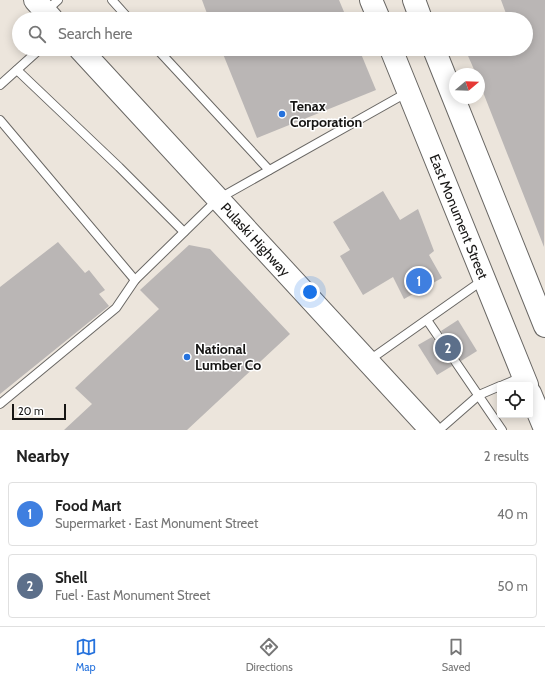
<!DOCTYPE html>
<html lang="en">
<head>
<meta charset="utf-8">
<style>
  :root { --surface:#fff; --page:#f6f6f6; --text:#222; --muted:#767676; --line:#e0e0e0; --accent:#2572dd }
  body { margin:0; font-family:Cabin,sans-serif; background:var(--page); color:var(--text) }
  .controls { position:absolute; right:12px; bottom:12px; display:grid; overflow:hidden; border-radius:4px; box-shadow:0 2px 10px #0003 }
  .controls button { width:36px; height:36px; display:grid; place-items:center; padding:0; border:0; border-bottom:1px solid var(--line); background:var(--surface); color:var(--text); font:20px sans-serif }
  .compass { position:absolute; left:449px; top:68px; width:36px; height:36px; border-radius:50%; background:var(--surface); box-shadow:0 2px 10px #0003; rotate:71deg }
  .scale { position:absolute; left:12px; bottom:10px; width:54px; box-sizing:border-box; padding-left:4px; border:2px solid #161514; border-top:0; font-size:11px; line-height:14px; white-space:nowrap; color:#161514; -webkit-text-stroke:3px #fff; paint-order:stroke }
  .you { position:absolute; left:310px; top:292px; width:14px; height:14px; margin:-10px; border:3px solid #fff; border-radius:50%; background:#1a73e8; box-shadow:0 0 0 6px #1a73e833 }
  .badge { display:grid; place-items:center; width:26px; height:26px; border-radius:50%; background:var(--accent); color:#fff; font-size:13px; font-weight:700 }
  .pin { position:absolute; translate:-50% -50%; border:2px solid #fff; box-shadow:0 1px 4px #0006 }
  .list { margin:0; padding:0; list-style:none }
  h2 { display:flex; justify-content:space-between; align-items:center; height:52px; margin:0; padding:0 16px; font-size:17px }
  h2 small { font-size:13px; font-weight:400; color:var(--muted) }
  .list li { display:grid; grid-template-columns:26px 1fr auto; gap:12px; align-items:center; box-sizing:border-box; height:64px; margin:0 8px 8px; padding:0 8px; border:1px solid var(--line); border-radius:4px }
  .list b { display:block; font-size:15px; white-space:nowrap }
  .list p { margin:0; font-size:13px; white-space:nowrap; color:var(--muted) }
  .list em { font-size:13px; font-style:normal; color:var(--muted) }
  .icon { flex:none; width:22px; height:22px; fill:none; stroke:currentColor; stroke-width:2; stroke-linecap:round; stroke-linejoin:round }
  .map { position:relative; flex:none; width:545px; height:430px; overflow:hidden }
  .search { position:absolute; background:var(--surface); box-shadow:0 2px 10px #0003; left:12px; right:12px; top:12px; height:44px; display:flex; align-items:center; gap:10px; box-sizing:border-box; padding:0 14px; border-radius:22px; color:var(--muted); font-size:15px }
  .sheet { height:196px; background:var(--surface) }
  nav { display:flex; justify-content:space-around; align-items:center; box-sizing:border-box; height:56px; border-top:1px solid var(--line); background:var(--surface); font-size:11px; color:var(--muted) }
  nav a { display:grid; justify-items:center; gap:2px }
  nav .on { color:var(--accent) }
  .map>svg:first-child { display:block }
  .built { fill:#ece5dc; fill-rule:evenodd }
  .building { fill:#bab6b5 }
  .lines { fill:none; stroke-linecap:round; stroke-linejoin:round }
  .service-casing { stroke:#696764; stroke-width:10 }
  .primary-casing { stroke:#696764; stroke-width:24 }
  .service { stroke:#fff; stroke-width:8 }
  .primary { stroke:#fff; stroke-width:22 }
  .poi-dot { fill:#2572dd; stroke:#fff; stroke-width:1.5 }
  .labels { text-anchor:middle; stroke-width:3; stroke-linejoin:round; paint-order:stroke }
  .poi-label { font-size:14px; font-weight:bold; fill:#161514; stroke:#fff; text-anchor:start }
  .street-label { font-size:14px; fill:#161514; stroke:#fff }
</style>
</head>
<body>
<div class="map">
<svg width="545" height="430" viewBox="0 0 545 430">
  <rect width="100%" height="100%" fill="#f5f2ef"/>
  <path class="built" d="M0,0H545V430H0ZM19,19H526V49H19ZM455,74H479V98H455ZM500,385H530V415H500Z"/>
  <g class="building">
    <polygon points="202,0 339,0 347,19 209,19"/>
    <polygon points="501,0 545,0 544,247 479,82 479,74 476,74 465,49 526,49 526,19 508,19"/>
    <polygon points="221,49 359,49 376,90 257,138"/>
    <polygon points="383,191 400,220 418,209 434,251 429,255 442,278 404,299 393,277 363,295 340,256 350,250 333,222"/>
    <polygon points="58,242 85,273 89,270 105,290 99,294 109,306 0,394 0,287"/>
    <polygon points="189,245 210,249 290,334 187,430 64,430 92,404 75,388 159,309 140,290"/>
    <polygon points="458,320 477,351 461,361 441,331"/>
    <polygon points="432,337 452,366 437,375 418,345"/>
  </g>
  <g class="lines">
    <g class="service-casing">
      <g id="service">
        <polyline points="112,0 129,19"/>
        <polyline points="47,10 58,0"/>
        <polyline points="157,49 269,170"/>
        <polyline points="17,70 119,167 184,232"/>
        <polyline points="0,85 40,49"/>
        <polyline points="0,120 135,280"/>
        <polyline points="427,320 502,430"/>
        <polyline points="368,361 483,280"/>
        <polyline points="503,385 522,377"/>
        <polyline points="0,404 116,308 135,280 218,199 408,92"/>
        <polyline points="439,430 479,395 500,386"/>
      </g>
    </g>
    <g class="primary-casing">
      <g id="primary">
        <polyline points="35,0 52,19"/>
        <polyline points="371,0 379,19"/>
        <polyline points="414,0 421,19"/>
        <path id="s1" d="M80,49L431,430"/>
        <path id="s2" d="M391,49L527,385"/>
        <polyline points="434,49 545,326"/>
        <polyline points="530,393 545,429"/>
      </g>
    </g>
    <use href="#service" class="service"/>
    <use href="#primary" class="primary"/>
  </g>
  <g class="poi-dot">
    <circle cx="282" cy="114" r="4"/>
    <circle cx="187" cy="357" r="4"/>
  </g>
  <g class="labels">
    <g class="poi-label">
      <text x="290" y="111">Tenax<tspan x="290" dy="16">Corporation</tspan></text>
      <text x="195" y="354">National<tspan x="195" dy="16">Lumber Co</tspan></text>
    </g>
    <g class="street-label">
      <text dy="5" stroke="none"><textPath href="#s2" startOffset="181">East Monument Street</textPath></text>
      <text dy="5" stroke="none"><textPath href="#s1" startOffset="259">Pulaski Highway</textPath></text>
    </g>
  </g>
</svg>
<div class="controls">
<button><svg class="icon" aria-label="locate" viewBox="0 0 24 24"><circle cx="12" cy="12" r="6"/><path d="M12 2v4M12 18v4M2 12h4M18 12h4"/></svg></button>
</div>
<svg class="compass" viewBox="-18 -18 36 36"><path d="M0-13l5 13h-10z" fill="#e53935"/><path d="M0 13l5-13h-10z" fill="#767676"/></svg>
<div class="scale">20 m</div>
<div class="you"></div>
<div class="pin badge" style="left:419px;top:281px;background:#3f7fe0">1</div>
<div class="pin badge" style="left:448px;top:348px;background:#5c6f8a">2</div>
<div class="search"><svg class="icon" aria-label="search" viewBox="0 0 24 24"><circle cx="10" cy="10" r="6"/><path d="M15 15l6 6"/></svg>Search here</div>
</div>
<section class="sheet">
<h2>Nearby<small>2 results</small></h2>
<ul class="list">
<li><span class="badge" style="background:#3f7fe0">1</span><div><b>Food Mart</b><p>Supermarket · East Monument Street</p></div><em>40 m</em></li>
<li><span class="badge" style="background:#5c6f8a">2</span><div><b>Shell</b><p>Fuel · East Monument Street</p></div><em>50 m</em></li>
</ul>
</section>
<nav>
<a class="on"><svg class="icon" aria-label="map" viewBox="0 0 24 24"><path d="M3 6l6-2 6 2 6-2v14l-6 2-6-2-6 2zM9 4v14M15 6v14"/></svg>Map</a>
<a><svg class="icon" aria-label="directions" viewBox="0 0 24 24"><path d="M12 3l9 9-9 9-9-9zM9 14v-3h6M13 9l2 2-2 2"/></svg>Directions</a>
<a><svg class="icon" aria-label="saved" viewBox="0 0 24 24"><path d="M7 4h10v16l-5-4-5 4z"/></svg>Saved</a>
</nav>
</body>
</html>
